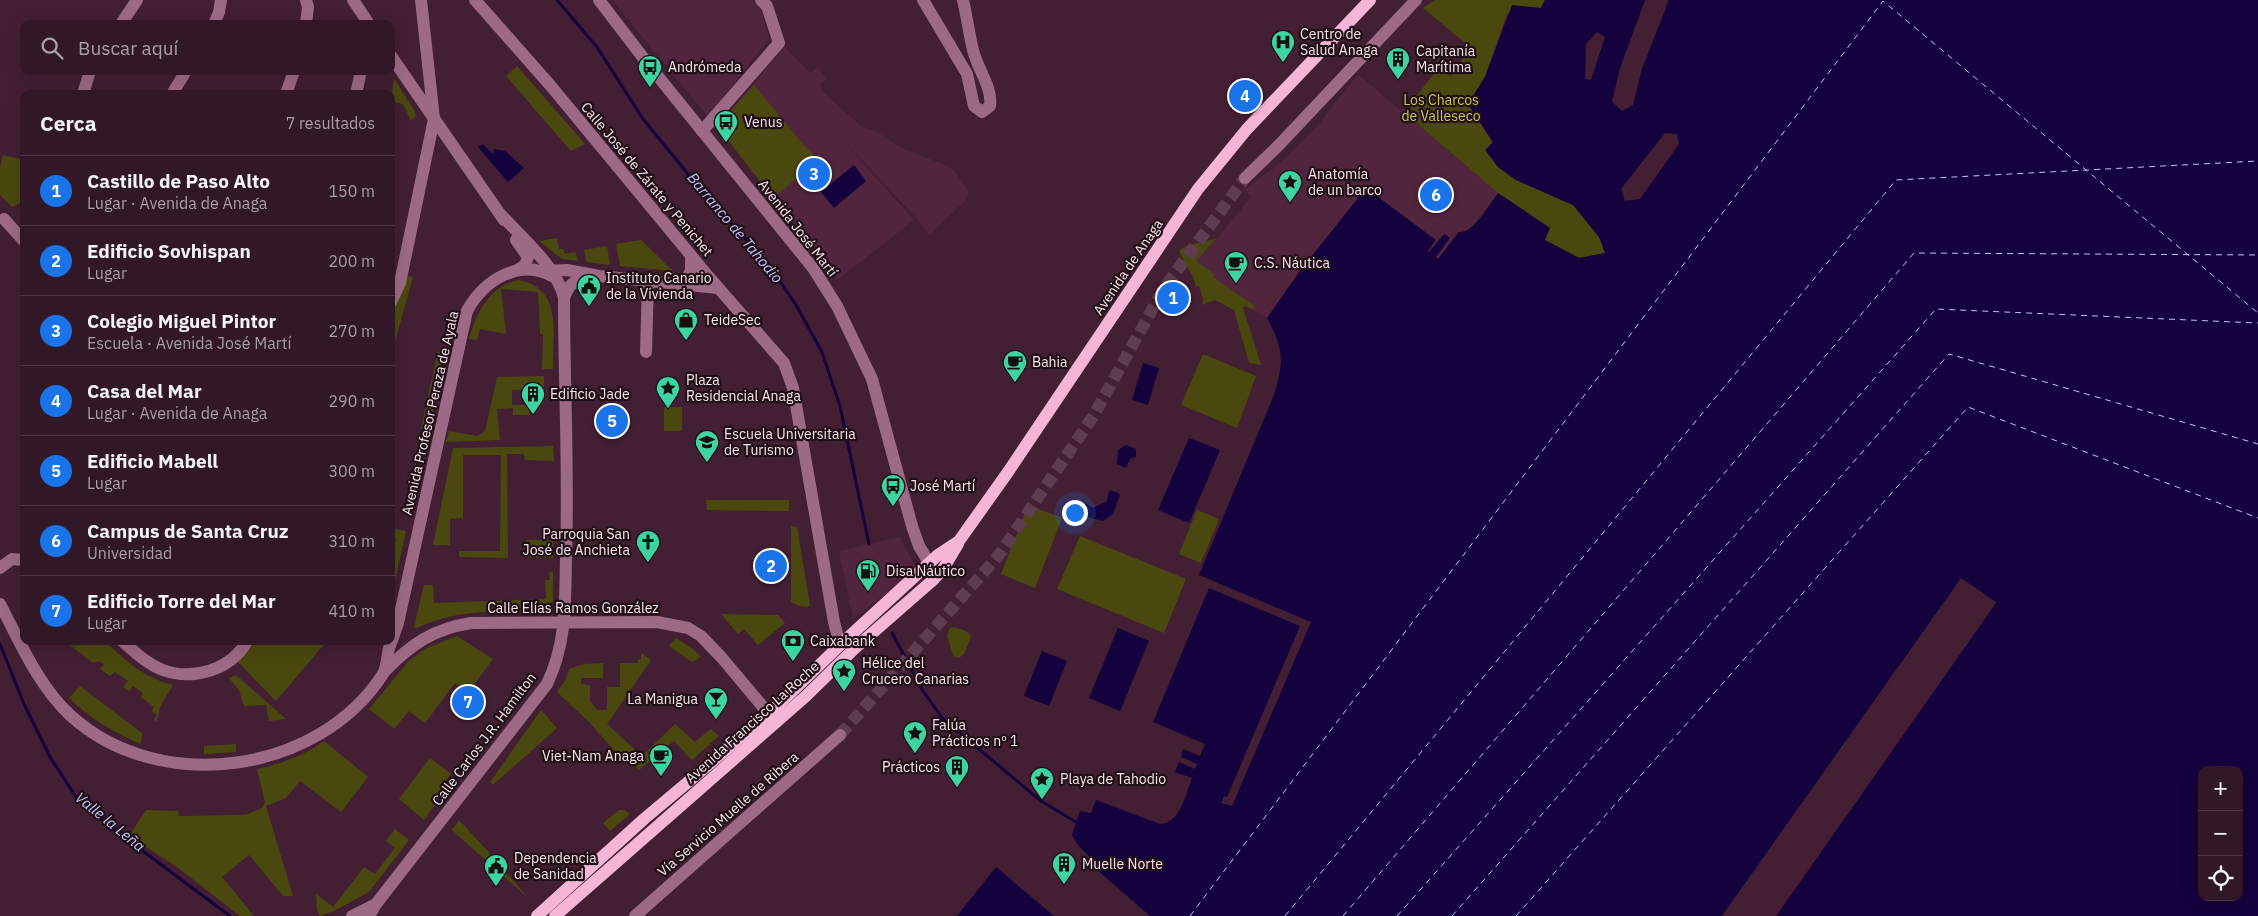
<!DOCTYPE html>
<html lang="es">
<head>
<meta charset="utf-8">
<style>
  :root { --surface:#321726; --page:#3d2432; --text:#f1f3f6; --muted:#a89fa7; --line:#4d3643; --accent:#1a73e8 }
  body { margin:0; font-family:"IBM Plex Sans",sans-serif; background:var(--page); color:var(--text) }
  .controls { position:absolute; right:15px; bottom:15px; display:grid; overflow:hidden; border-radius:10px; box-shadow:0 5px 20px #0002 }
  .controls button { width:45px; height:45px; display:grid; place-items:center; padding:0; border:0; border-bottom:1px solid var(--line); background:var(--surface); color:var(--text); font:25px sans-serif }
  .you { position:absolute; left:1074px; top:512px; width:18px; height:18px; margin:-12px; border:4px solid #fff; border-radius:50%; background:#1a73e8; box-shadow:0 0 0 8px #1a73e833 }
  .badge { display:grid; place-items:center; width:32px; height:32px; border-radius:50%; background:var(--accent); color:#fff; font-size:16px; font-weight:700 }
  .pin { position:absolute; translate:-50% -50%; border:2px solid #fff; box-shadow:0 1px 5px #0006 }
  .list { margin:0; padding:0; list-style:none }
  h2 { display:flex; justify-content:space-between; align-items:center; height:65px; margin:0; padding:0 20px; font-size:21px }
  h2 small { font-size:16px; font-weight:400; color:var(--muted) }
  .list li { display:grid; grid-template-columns:32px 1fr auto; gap:15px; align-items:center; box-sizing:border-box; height:70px; padding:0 20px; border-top:1px solid var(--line) }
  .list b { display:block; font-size:19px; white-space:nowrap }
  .list p { margin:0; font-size:16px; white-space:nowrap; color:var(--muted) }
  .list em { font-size:16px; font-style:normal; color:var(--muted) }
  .icon { flex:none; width:28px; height:28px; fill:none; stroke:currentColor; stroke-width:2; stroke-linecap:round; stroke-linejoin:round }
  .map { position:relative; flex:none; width:2258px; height:916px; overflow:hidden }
  .search { position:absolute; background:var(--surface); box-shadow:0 5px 20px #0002; left:20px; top:20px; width:375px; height:55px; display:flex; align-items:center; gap:12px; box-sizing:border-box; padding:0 18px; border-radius:10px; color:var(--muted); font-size:19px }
  .panel { position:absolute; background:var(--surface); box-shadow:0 5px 20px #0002; left:20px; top:90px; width:375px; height:555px; border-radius:10px }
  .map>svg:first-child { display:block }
  .built { fill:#50253d }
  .green { fill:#4b480f }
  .water { fill:#14013e; fill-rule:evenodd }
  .pier { fill:#431f33 }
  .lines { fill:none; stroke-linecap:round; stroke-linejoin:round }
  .stream { stroke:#14013e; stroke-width:3 }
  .ferry { stroke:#c5c2fc; stroke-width:1; stroke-dasharray:6 5; stroke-linecap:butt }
  .minor-tunnel { stroke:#5f3d50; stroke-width:12; stroke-dasharray:12 6; stroke-linecap:butt }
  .minor { stroke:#9d6a85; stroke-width:12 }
  .major { stroke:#f5b5d6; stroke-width:12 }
  .labels { text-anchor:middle; stroke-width:4.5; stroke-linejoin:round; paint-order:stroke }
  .poi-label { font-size:14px; fill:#fde5f1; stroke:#201018; text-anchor:start }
  .park-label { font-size:14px; fill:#ccc755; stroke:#201018 }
  .street-label { font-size:14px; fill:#fde5f1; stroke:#201018 }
  .water-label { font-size:15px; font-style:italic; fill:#c5c2fc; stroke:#201018 }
</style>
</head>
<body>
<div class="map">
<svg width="2258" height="916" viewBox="0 0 2258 916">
  <rect width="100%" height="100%" fill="#431f33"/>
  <g class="built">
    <polygon points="612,0 753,0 761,8 769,39 708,117"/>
    <polygon points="785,47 810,73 818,67 827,79 820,84 822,91 862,127 874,130 900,147 947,166 955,171 969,193 966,200 929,235 917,219 842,139 914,220 837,280 717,126"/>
    <polygon points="1358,74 1498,193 1476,222 1469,230 1463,233 1458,232 1438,259 1435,257 1450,238 1444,234 1430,253 1428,251 1435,240 1300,271 1267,318 1193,277 1196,259 1216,240 1251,197 1245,190 1283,160 1318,125"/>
    <polygon points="900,537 917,570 853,619 839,551"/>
  </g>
  <g class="green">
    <polygon points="1435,0 1545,0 1541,8 1507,14 1485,77 1468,104 1516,180 1573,205 1599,237 1606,253 1579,258 1545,240 1549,228 1498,193 1408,116 1413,110 1408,106 1438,69 1451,76 1470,47 1423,8"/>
    <polygon points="517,66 585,144 571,151 506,76"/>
    <polygon points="394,78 415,112 416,116 411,121 403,104 395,102 395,100 391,99"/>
    <polygon points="754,85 801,142 819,160 773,198 717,126"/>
    <polygon points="3,155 24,160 24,185 21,203 12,207 0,195 0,167"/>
    <path d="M1218,237L1196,261L1215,274L1213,277L1255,306L1253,310L1245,306L1243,308L1261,365L1249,363L1234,310L1215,300L1202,305L1203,300L1199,286L1196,287L1193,277L1179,251C1189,241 1206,244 1218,237Z"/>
    <polygon points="557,238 559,249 563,249 565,254 575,252 578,261 562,259 539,241"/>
    <polygon points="641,240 673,271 620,266 616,244"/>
    <polygon points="607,246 610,265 586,262 584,250"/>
    <polygon points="404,275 413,277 395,342 391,342 391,313"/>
    <path d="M518,280C564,288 552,334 553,369H542L543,334H540V331L538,292L501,289L506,334L480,329L477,340L469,339C477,312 489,287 518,280Z"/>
    <polygon points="438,351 446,355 429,428 426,430 421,429"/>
    <polygon points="1203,354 1256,376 1237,428 1181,405"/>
    <polygon points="544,376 544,389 512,390 512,405 529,405 529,415 513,415 513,408 497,409 500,440 446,442 449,431 477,436 485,431 497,377"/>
    <rect x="664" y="407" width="18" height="24"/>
    <polygon points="553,446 554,461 525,460 524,454 507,454 508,558 459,557 459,551 500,551 501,455 463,455 463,518 450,519 450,545 433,545 453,448"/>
    <polygon points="706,500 789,500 789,511 707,510"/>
    <polygon points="1028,505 1062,518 1035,588 1001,574"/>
    <polygon points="1197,510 1219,519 1201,563 1179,554"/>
    <path d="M791,526L797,527L810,606C803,608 797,605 791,602Z"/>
    <polygon points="391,528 406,531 392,594 391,561 396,538 391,536"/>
    <polygon points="1080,536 1186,579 1164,633 1057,589"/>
    <polygon points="526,540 553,540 553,558 525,557"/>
    <path d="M549,572H553V601L543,610L534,612C490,612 459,609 417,628L414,627L424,585H433L434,603L546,599L545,580H550Z"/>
    <polygon points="721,614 778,615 785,623 758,645 744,629 738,634"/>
    <polygon points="954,627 968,632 971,637 964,654 959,658 953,656 947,635 950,628"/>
    <polygon points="457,636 493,659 468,693 455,683 425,723 409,711 394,729 369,709 408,662 426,648"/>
    <polygon points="676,638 693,649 701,657 692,662 669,646"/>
    <path d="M70,641H105C126,661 144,678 173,685L160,707L157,721L154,720L157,715L152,711L154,707L141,697L143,693L133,686L129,691L123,687L128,681L115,672L110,676L100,669L104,664L99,661L93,663L67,643Z"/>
    <polygon points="254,641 327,641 276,701 237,661"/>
    <polygon points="641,653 651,660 607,724 642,756 675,724 695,742 711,729 719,736 692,760 674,741 639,770 622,752 618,755 590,723 557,692 565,681 569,669 584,664 603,663 603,678 581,678 581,684 590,685 590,701 597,710 607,710 607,687 620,687 620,663 638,663 638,659 641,659"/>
    <polygon points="236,675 286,719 269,721 266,705 244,706 239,690 229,678"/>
    <path d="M80,686L143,734L140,744C114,732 90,719 69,698Z"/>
    <polygon points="541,710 557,728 493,785 490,782"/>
    <path d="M324,741L368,777L341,812L300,781L286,798L266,806L293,896H283L249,855L222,877L254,916H240L177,867L129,836L146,810L178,811L179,816L239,815L248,814L262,808L265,802L257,769C280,764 306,755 324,741Z"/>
    <polygon points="236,744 236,752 204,754 204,746"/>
    <polygon points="430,758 451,774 445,781 450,784 424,820 399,799"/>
    <polygon points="619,810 624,810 630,814 610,831 603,823"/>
    <polygon points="459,820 495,859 528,898 452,830"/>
    <polygon points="395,829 409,840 369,892 334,911 320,916 317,910 316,894 333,907 364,867 375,874 395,848 386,841"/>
  </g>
  <g class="water">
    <path d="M1545,0H2258V916H1776L1996,603L1961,579L1722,916H1150L1088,862L1089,856L1077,844L1072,835L1080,811L1091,813L1096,800L1160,824C1181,823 1185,795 1192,778L1175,772L1179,762L1195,769L1197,764L1181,757L1183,749L1200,756L1205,744L1153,722L1209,588L1300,626L1227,797L1224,796L1221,803L1232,806L1311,622L1199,575L1274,395C1284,361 1284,350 1267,318L1300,271L1366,188L1436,240L1428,251L1429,252L1444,234L1450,238L1436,257L1438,259L1459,232C1473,234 1490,204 1498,193L1550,228L1545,240L1579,258L1605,253L1599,237L1573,205L1516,180L1498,167L1485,150L1493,142L1468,104L1485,77L1512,5L1541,8ZM2202,770H2239V897H2202Z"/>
    <polygon points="483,144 493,154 494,149 505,151 524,168 508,182 478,147"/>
    <polygon points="854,165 866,181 834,208 821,192"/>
    <polygon points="1143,363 1159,368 1148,405 1132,400"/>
    <polygon points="1189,438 1220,450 1189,523 1158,510"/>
    <polygon points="1126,445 1136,449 1136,457 1130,459 1126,468 1117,464 1118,450"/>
    <polygon points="1109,490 1119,493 1120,495 1113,514 1103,521 1083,516 1081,514 1086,503 1093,508 1107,501"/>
    <polygon points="1118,628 1149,641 1120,711 1089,698"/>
    <polygon points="1042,651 1067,661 1049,706 1024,696"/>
    <polygon points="996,867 1054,916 957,916"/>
  </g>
  <g class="pier">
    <polygon points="1645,0 1669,0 1642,69 1633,105 1622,111 1612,102 1620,68"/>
    <polygon points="1597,32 1605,37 1591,80 1585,79 1586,44"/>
    <polygon points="1665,133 1677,134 1679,144 1640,199 1625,201 1621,189"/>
    <polygon points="1961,578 1996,602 1776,916 1774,916 1993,603 1962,582 1725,916 1722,916"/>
  </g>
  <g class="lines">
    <g class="stream">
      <polyline points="557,0 597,47 643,119 706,196 767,262 796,305 822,352 840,406 869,544"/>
      <polyline points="892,633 923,691 943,719 1041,801 1076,822"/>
      <polyline points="0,644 24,704 50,757 76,797 112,828 230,916"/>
    </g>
    <g class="ferry">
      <polyline points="1190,916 1883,1 2258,313"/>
      <polyline points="1285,916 1896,180 2258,161"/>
      <polyline points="1343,916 1914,253 2258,255"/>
      <polyline points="1397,916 1936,309 2258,323"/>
      <polyline points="1452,916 1949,354 2258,444"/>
      <polyline points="1516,916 1968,407 2258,518"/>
    </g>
    <polyline class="minor-tunnel" points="840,735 999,555 1094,415 1164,288 1245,178"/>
    <g class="minor">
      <polyline points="353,0 369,24"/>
      <polyline points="475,0 550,85 708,276 784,363 793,388 834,622 840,645"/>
      <polyline points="599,0 648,64 813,268 837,306 872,379 912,526 919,546 930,564"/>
      <path d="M923,0L967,74L974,106L982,112L990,106C993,88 977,68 973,50C969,34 967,17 963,0"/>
      <polyline points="121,24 137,0"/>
      <polyline points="214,24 219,12 221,0"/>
      <polyline points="306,24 308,7 306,0"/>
      <polyline points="391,56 504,220"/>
      <polyline points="83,94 90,71"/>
      <polyline points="172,94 186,71"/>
      <polyline points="286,94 294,71"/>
      <polyline points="356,94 361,71"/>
      <polyline points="702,131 779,43 767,6 761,0"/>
      <polyline points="1245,178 1279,145 1416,0"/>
      <polyline points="4,219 24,241"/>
      <polyline points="516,240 528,257 525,265 518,270"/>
      <polyline points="544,271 567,270 599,276 718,288"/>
      <polyline points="683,284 691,271 691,256"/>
      <path d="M564,298C569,283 576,279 591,277"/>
      <polyline points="391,302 400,283 434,119 421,0"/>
      <polyline points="646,352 648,281"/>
      <polyline points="0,568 12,559 24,560"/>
      <path d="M0,604C20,642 38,685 70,715C158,796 318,775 383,674C387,667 387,656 389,648C392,640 395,632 398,623L467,311C484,280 520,257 554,277"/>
      <path d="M122,641C135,652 147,664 163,670C193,681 231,670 247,641"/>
      <path d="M384,672C411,644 433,629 471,623L657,622L688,628L701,636L722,658L769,714"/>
      <polyline points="352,916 376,904"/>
      <path d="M369,916L376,904L547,684C567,642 565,602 566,557C569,471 564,384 564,298C558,269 522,237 501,215"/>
      <polyline points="635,916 840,735"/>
    </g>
    <g class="major">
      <polyline points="537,916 644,819 769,714 840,645 938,555 959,541 1008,472 1198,189 1247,129 1370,0"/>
      <polyline points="555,916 806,696 854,649 933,580 943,569 958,544"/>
    </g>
  </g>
  <defs>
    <g id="hospital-pin" transform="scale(1.25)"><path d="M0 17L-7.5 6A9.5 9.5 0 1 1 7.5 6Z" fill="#3dd4a3" stroke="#201018"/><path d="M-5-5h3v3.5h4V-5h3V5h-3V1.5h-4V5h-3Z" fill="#111"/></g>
    <g id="building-pin" transform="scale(1.25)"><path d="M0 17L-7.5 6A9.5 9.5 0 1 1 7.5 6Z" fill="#3dd4a3" stroke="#201018"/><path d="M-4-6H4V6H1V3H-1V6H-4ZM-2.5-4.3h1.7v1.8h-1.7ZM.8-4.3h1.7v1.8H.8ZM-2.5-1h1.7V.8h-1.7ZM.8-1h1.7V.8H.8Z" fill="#111"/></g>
    <g id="bus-pin" transform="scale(1.25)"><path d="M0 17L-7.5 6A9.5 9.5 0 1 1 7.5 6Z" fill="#3dd4a3" stroke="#201018"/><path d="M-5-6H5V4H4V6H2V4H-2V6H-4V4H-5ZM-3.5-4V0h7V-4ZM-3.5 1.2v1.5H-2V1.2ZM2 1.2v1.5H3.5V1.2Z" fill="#111"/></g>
    <g id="sight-pin" transform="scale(1.25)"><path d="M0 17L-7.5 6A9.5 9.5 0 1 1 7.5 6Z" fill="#3dd4a3" stroke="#201018"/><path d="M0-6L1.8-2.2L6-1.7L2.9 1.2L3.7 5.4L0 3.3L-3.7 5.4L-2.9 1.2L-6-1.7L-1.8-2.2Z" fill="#111"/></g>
    <g id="cafe-pin" transform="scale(1.25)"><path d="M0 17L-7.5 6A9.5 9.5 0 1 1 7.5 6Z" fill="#3dd4a3" stroke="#201018"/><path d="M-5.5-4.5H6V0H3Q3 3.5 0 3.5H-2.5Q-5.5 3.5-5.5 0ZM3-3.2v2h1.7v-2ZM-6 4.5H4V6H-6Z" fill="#111"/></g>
    <g id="civic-pin" transform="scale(1.25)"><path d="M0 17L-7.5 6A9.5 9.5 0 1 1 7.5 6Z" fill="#3dd4a3" stroke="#201018"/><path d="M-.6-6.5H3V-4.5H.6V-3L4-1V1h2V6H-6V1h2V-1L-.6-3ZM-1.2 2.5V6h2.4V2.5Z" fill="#111"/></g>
    <g id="shop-pin" transform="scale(1.25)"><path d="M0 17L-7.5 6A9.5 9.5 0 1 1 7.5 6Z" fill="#3dd4a3" stroke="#201018"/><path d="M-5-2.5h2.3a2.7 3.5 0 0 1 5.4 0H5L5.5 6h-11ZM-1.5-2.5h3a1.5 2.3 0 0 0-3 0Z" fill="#111"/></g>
    <g id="university-pin" transform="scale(1.25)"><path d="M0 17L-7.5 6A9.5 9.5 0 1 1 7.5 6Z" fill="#3dd4a3" stroke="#201018"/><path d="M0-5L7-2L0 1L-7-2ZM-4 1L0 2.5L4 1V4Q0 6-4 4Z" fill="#111"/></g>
    <g id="church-pin" transform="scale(1.25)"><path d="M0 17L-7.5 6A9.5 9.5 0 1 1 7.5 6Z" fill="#3dd4a3" stroke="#201018"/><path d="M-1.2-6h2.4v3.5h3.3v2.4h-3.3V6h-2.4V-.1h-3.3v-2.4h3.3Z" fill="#111"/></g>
    <g id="fuel-pin" transform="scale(1.25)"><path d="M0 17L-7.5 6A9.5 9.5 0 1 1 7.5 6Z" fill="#3dd4a3" stroke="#201018"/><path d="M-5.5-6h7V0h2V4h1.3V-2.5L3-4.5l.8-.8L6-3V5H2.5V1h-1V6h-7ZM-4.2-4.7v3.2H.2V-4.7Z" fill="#111"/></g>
    <g id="bank-pin" transform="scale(1.25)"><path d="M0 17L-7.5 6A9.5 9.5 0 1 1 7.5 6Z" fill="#3dd4a3" stroke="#201018"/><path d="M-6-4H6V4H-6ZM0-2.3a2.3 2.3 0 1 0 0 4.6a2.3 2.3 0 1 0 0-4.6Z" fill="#111"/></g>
    <g id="bar-pin" transform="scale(1.25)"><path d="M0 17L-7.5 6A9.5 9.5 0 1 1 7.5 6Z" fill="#3dd4a3" stroke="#201018"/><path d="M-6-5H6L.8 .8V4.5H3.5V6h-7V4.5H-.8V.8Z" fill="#111"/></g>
  </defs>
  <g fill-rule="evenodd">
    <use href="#hospital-pin" x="1283" y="42"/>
    <use href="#building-pin" x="1398" y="59"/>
    <use href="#bus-pin" x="650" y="67"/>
    <use href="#bus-pin" x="726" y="122"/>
    <use href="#sight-pin" x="1290" y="182"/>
    <use href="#cafe-pin" x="1236" y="263"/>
    <use href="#civic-pin" x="589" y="286"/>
    <use href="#shop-pin" x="686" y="320"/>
    <use href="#cafe-pin" x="1015" y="362"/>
    <use href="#sight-pin" x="668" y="388"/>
    <use href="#building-pin" x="533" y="394"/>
    <use href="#university-pin" x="707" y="442"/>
    <use href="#bus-pin" x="893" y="486"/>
    <use href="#church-pin" x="648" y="542"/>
    <use href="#fuel-pin" x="868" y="571"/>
    <use href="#bank-pin" x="793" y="641"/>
    <use href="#sight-pin" x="844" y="671"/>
    <use href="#bar-pin" x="716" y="699"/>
    <use href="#sight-pin" x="915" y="733"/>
    <use href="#cafe-pin" x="661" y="756"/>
    <use href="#building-pin" x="957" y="767"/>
    <use href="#sight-pin" x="1042" y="779"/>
    <use href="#building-pin" x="1064" y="864"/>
    <use href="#civic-pin" x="496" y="866"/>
  </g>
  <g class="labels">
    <g class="poi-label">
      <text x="1300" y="39">Centro de<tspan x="1300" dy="16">Salud Anaga</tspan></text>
      <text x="1416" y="56">Capitanía<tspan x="1416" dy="16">Marítima</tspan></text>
      <text x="668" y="72">Andrómeda</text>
      <text x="744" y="127">Venus</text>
      <text x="1308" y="179">Anatomía<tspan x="1308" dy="16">de un barco</tspan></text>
      <text x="1254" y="268">C.S. Náutica</text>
      <text x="606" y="283">Instituto Canario<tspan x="606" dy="16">de la Vivienda</tspan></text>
      <text x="704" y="325">TeideSec</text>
      <text x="1032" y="367">Bahia</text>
      <text x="686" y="385">Plaza<tspan x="686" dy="16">Residencial Anaga</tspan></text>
      <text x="550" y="399">Edificio Jade</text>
      <text x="724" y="439">Escuela Universitaria<tspan x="724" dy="16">de Turismo</tspan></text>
      <text x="910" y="491">José Martí</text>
      <text x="630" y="539" text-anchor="end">Parroquia San<tspan x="630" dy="16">José de Anchieta</tspan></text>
      <text x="886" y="576">Disa Náutico</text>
      <text x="810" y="646">Caixabank</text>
      <text x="862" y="668">Hélice del<tspan x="862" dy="16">Crucero Canarias</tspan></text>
      <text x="698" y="704" text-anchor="end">La Manigua</text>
      <text x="932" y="730">Falúa<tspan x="932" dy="16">Prácticos nº 1</tspan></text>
      <text x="644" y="761" text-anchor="end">Viet-Nam Anaga</text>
      <text x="940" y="772" text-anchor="end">Prácticos</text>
      <text x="1060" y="784">Playa de Tahodio</text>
      <text x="514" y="863">Dependencia<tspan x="514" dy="16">de Sanidad</tspan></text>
      <text x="1082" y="869">Muelle Norte</text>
    </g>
    <g class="park-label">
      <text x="1441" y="105">Los Charcos<tspan x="1441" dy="16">de Valleseco</tspan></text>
    </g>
    <g class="street-label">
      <text transform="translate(647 179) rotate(50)" y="5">Calle José de Zárate y Penichet</text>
      <text transform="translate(798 228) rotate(52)" y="5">Avenida José Martí</text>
      <text transform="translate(1128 267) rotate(-56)" y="5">Avenida de Anaga</text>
      <text transform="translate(430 413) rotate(-77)" y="5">Avenida Profesor Peraza de Ayala</text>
      <text x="573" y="613">Calle Elías Ramos González</text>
      <text transform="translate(752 722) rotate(-42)" y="5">Avenida Francisco La Roche</text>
      <text transform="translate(484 739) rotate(-53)" y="5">Calle Carlos J.R. Hamilton</text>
      <text transform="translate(728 814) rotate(-41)" y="5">Vía Servicio Muelle de Ribera</text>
    </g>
    <g class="water-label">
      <text transform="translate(735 228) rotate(50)" y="5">Barranco de Tahodio</text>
      <text transform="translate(110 822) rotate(39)" y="5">Valle la Leña</text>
    </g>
  </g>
</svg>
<div class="controls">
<button>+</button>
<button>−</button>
<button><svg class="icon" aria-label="locate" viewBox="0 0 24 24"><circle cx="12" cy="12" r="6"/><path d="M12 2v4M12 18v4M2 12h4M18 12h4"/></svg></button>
</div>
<div class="you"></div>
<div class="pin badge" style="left:1173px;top:298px">1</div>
<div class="pin badge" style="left:771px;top:566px">2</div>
<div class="pin badge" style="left:814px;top:174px">3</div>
<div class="pin badge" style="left:1245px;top:96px">4</div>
<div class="pin badge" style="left:612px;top:421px">5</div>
<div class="pin badge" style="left:1436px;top:195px">6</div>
<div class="pin badge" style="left:468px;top:702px">7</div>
<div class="search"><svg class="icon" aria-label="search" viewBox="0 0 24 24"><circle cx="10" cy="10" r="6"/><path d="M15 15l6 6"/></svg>Buscar aquí</div>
<section class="panel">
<h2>Cerca<small>7 resultados</small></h2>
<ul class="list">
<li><span class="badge">1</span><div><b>Castillo de Paso Alto</b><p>Lugar · Avenida de Anaga</p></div><em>150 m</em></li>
<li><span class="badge">2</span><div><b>Edificio Sovhispan</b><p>Lugar</p></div><em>200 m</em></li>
<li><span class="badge">3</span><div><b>Colegio Miguel Pintor</b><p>Escuela · Avenida José Martí</p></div><em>270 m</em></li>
<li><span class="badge">4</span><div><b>Casa del Mar</b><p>Lugar · Avenida de Anaga</p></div><em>290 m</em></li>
<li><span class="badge">5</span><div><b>Edificio Mabell</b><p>Lugar</p></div><em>300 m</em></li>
<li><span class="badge">6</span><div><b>Campus de Santa Cruz</b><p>Universidad</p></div><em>310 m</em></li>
<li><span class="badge">7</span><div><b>Edificio Torre del Mar</b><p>Lugar</p></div><em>410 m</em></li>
</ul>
</section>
</div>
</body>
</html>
